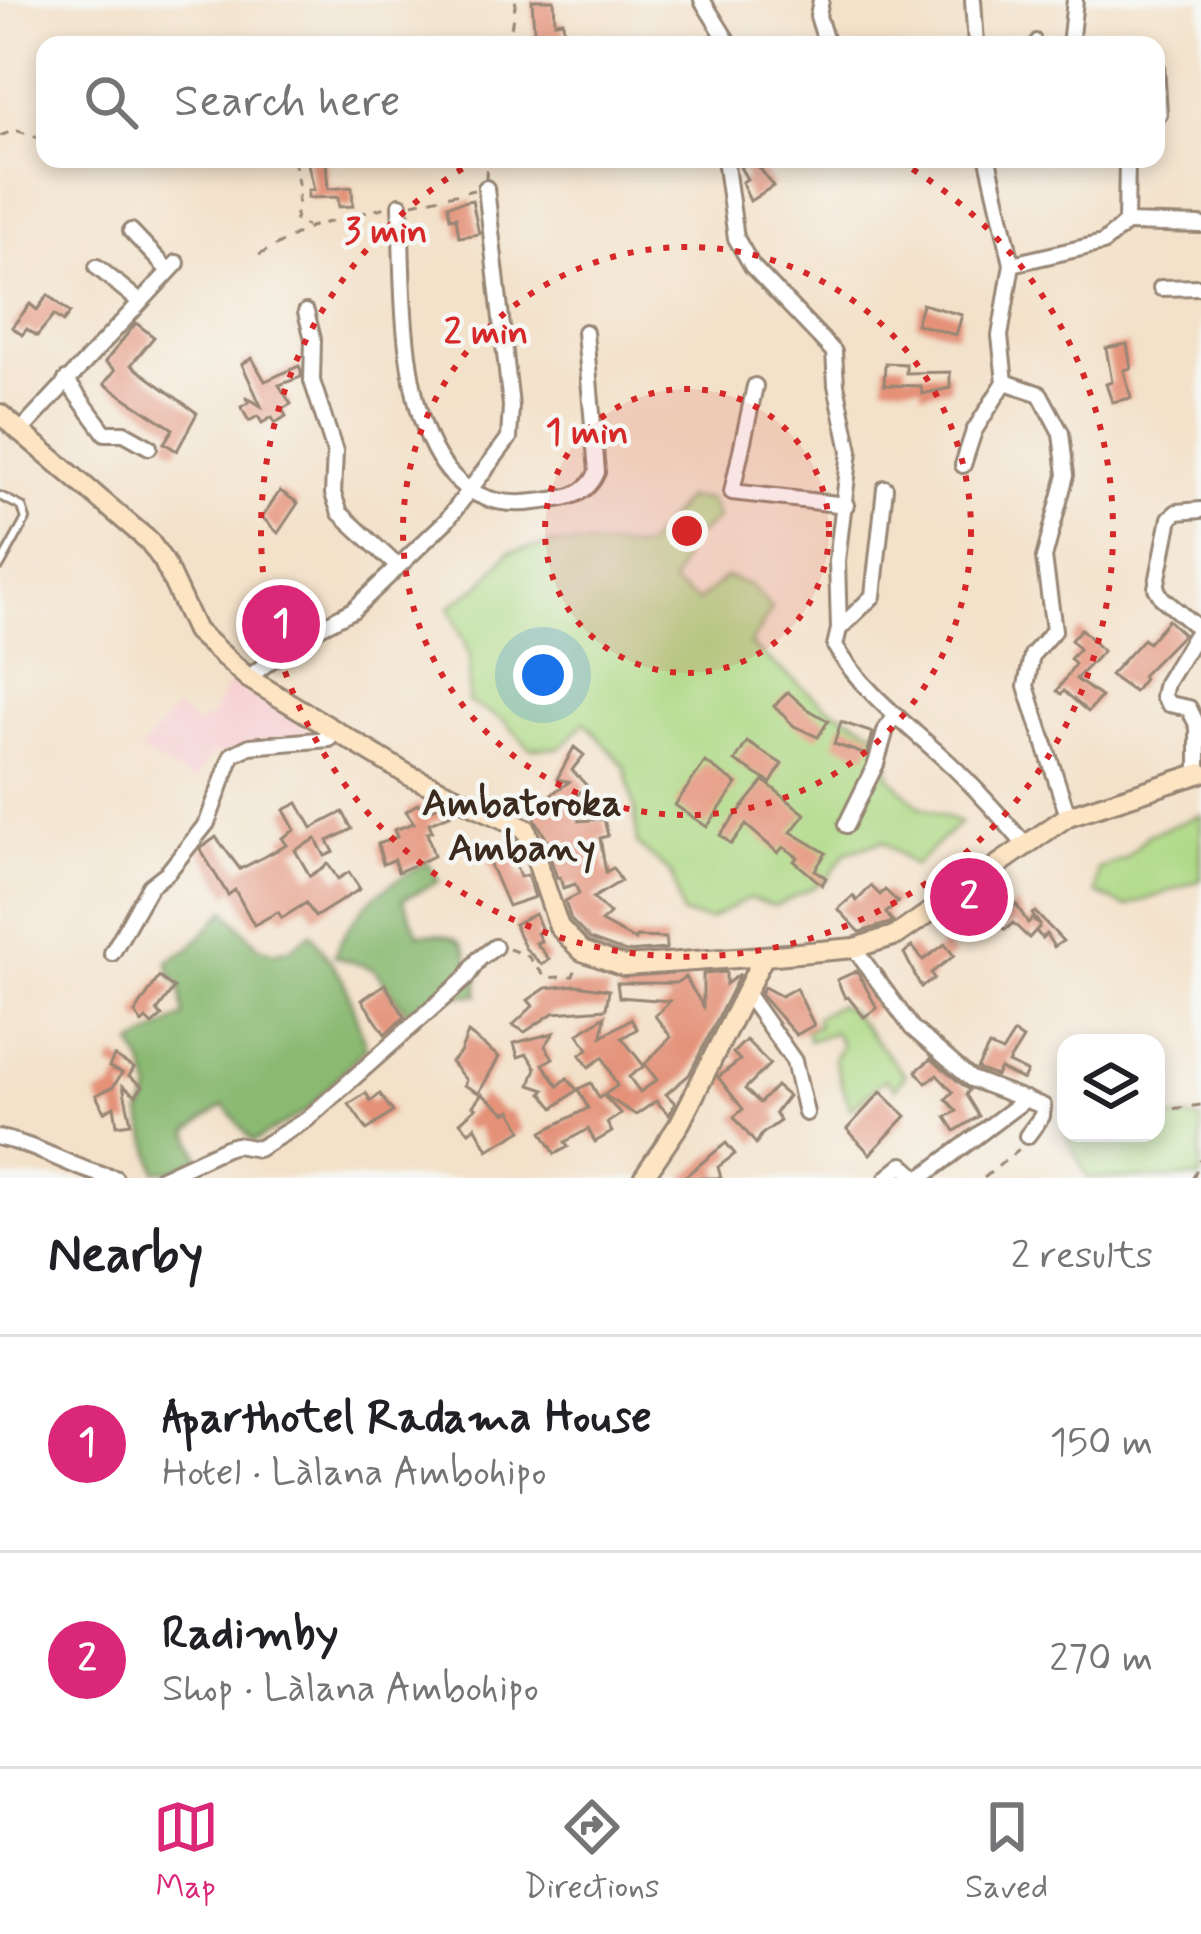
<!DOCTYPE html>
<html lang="en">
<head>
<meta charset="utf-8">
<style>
  :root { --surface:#fff; --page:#f2f2f2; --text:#202124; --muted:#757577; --line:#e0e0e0; --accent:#db2777 }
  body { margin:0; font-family:Mynerve,sans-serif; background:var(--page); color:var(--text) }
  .controls { position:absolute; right:36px; bottom:36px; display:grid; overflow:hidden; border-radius:24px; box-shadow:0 6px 18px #0003 }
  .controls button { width:108px; height:108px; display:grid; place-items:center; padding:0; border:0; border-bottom:3px solid var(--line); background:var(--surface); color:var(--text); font:60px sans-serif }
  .you { position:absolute; left:543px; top:675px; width:42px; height:42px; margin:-30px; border:9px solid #fff; border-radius:50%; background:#1a73e8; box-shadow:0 0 0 18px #1a73e833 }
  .badge { display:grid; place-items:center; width:78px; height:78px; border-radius:50%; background:var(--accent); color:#fff; font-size:39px; font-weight:700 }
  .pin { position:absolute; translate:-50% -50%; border:6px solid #fff; box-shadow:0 3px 12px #0006 }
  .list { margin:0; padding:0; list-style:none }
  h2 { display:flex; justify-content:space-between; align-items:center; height:156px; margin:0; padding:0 48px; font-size:51px }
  h2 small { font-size:39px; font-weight:400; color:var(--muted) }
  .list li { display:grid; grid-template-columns:78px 1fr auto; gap:36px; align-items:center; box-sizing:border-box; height:216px; padding:0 48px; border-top:3px solid var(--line) }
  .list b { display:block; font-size:45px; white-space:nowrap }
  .list p { margin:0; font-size:39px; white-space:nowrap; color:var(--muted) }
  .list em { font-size:39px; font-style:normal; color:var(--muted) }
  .icon { flex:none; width:66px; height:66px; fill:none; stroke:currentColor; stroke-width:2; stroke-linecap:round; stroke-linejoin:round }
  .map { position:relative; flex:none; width:1201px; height:1178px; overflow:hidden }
  .search { position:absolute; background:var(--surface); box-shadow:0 6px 18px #0003; left:36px; right:36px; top:36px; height:132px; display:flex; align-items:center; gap:30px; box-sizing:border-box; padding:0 42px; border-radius:24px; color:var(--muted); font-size:45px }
  .sheet { height:588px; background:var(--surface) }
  nav { display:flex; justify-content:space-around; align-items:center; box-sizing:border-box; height:168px; border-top:3px solid var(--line); background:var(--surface); font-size:33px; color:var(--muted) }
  nav a { display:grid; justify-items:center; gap:6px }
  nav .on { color:var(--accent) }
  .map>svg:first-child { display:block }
  .built { fill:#f7cfd2 }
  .green { fill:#aed985; stroke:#748252; stroke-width:3 }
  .forest { fill:#8ab972; stroke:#627248; stroke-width:3 }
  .building { fill:#e49178 }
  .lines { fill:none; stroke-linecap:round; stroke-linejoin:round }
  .lane-casing { stroke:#978674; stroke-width:12 }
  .street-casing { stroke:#978674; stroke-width:20 }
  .secondary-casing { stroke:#978674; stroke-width:24 }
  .path { stroke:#978674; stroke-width:3; stroke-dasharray:9 9; stroke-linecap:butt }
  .lane { stroke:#fff; stroke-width:6 }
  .street { stroke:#fff; stroke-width:14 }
  .secondary { stroke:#fde5c4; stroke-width:18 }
  .ring { fill:none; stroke:#d62828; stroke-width:6; stroke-dasharray:6 12 }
  .labels { text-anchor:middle; stroke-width:9; stroke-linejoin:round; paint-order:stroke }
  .neighbourhood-label { font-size:39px; font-weight:bold; fill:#3b2a1e; stroke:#f6f6f2 }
  .centre { fill:#d62828; stroke:#f6f6f2; stroke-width:6 }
  .ring-label { font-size:36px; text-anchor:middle; font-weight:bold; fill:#d62828; stroke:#f6f6f2; stroke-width:9; stroke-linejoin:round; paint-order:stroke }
</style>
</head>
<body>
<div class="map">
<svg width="1201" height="1178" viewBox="0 0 1201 1178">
  <rect width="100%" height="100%" fill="#f6f6f2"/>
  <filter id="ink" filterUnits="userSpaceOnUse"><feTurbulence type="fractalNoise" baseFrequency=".00833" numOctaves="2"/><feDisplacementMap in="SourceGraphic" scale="24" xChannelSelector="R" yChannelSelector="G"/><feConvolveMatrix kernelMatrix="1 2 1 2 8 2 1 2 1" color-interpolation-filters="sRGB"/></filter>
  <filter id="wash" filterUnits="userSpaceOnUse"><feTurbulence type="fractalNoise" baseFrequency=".004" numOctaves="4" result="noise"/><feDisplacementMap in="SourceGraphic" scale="48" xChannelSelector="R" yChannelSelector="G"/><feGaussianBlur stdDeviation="2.7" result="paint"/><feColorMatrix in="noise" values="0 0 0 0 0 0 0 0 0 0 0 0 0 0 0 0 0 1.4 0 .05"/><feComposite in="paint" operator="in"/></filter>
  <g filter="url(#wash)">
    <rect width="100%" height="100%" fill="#f3e1c9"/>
    <polygon class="built" points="229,683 329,741 251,750 231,757 212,753 195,782 140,751 176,709 195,724 210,719"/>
    <g class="green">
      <polygon points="686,498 709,500 718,518 689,541 672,585 698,601 726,577 750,585 772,609 750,645 825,705 887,737 889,776 919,806 960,823 914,866 883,841 846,852 826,881 775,906 749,898 708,920 682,915 672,874 637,844 635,810 625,767 585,722 561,748 530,748 503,720 468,702 470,656 449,607 482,584 509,552 552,544 644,548"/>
      <polygon points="1201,815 1201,880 1126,907 1096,893 1098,869 1126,858 1148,835"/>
      <polygon points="838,1005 850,1011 905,1075 895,1088 885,1079 850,1109 834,1059 842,1045 834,1032 809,1041 806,1031 818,1026 816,1017"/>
      <polygon points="1189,1118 1201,1120 1201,1178 1088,1178 1065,1134 1156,1133 1156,1119"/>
    </g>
    <g class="forest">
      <path d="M428,862L439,881L403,899L418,934C442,933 470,934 468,966L478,972V995H458L452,981L410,1016L374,969L334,956C353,908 383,886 428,862Z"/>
      <polygon points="225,910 258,946 273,953 290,949 311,933 345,983 366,1047 306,1111 253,1142 224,1105 189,1131 199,1157 172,1171 156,1171 141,1115 151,1092 144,1066 133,1045 184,1016 180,984 172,976 168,961 189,949"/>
    </g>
    <g id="blocks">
      <g class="building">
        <polygon points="532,0 554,0 555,22 563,21 565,45 535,45"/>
        <polygon points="307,159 326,159 328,189 352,187 353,206 339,207 338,197 308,198 308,190 314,190"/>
        <polygon points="753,159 773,186 750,201 742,182 747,179 740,167"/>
        <polygon points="472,200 479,234 459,237 456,217 450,218 448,205"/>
        <polygon points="48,295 70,313 63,322 54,315 37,336 27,329 22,335 12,327 30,304 37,310"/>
        <polygon points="922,304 962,315 956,335 916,324"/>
        <polygon points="136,323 154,337 131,365 197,413 177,451 164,443 173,429 104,384 115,370 105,362"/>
        <polygon points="1127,344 1131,368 1124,370 1131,398 1112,402 1106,384 1112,382 1106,348"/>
        <polygon points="252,358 265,381 299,366 301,370 301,377 279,385 291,404 282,409 286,416 275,423 272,417 262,423 258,416 249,421 241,407 249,402 245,396 261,406 242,364"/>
        <polygon points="885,363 906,364 906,373 950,372 950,388 922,394 921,386 884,385"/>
        <polygon points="280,491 298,503 278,533 262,517"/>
        <polygon points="1168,620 1183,634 1142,676 1144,679 1134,692 1110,675 1143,639 1148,643"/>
        <polygon points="1081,629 1103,651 1076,679 1101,697 1088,712 1064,691 1061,694 1057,691 1075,664 1070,659 1079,649 1071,640"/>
        <polygon points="788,692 806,708 828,721 818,737 794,726 774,706"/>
        <polygon points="841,722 873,733 867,755 834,744"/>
        <polygon points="747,742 782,764 771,783 735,761"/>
        <polygon points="574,747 584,755 572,770 587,786 573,799 579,821 604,819 608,836 600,838 606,872 613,868 621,881 593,898 610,914 601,922 635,940 636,937 666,938 666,949 626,952 590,939 571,920 565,901 579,894 575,884 563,888 560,877 557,878 546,846 550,846 530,809 569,782 557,779"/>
        <polygon points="705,762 737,784 707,827 675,805"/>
        <polygon points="764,781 805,814 791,832 826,853 815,870 826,878 822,885 794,861 798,857 783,847 778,853 746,825 731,844 720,835"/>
        <polygon points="298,803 312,828 343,812 352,829 328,841 334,852 325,856 316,839 295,850 310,876 328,864 338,879 349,872 360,889 315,917 306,903 282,918 278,912 254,925 235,890 228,895 200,849 216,837 240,869 287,845 282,838 295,830 284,810"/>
        <polygon points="419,803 425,812 441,805 450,815 429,823 432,831 427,833 434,856 398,872 394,860 383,864 378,844 397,837 394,830 414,823 406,811"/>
        <polygon points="515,839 522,858 515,863 520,877 527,875 535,897 508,906 486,855"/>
        <polygon points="871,886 880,895 885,890 898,902 886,913 893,922 860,932 838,909 853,896 857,901"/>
        <polygon points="1016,904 1028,923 1032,919 1040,925 1032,914 1035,912 1063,941 1054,947 1046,934 1042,938 1036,931 1040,926 1029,938 1013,923 1005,930 988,913 1001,906 1004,912"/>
        <polygon points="535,914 542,930 537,933 541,941 536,943 549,959 542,965 525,948 514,924"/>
        <polygon points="945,944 954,956 931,973 934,979 921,987 904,953 912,946 923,960"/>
        <polygon points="857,971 877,1008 864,1017 848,997 845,998 837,980"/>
        <polygon points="726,972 726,984 740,974 689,1075 666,1094 675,1103 669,1115 656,1101 636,1115 604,1095 617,1086 603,1057 589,1067 580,1055 588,1049 578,1034 605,1016 602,1036 631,1019 637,1029 622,1038 644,1066 629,1077 640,1092 657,1080 645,1064 671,1037 655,1016 670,1001 619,997 617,983 676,983 685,977 703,1006 703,974"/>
        <polygon points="159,977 174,988 157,1011 162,1016 152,1025 146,1019 142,1023 135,1013"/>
        <polygon points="385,984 405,1017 385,1034 362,1000"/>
        <polygon points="576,985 609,990 606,1009 553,1013 525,1032 513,1025 533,1006 528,1000 546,988"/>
        <polygon points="764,987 781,996 796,988 814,1025 796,1035 760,994"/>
        <polygon points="468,1033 499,1057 479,1093 464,1085 466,1080 451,1062 460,1053"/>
        <polygon points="554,1033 545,1046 553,1058 543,1064 558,1086 567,1078 577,1090 554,1108 542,1093 545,1090 530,1085 536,1068 527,1054 518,1057 514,1043"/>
        <polygon points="1014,1033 1023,1039 1008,1063 1027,1072 1023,1080 1000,1069 996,1076 977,1069 989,1046 1002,1052"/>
        <polygon points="746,1040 770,1064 745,1089 760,1103 776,1086 788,1096 775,1113 780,1121 762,1134 756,1144 734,1117 743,1109 718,1077 740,1060 733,1053"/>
        <polygon points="114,1056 134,1068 129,1076 143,1086 136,1095 123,1086 131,1123 117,1125 114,1106 104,1112 96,1095 113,1087 122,1073 109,1067"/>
        <polygon points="931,1059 969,1090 966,1095 979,1116 955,1131 946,1117 957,1111 946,1099 953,1092 937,1075 926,1083 916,1071"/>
        <polygon points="591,1083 599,1098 603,1095 621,1114 607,1123 612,1132 595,1142 588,1129 565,1142 568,1147 555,1154 542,1132 588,1108 578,1089"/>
        <polygon points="881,1092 906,1116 870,1154 847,1129"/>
        <polygon points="366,1093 371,1101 380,1094 393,1112 367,1130 349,1104"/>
        <polygon points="482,1094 506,1113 511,1110 522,1130 488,1150 475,1126 469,1132 460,1122 476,1108 473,1106"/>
        <polygon points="726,1143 735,1154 718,1167 721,1178 683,1178"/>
      </g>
    </g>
  </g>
  <g filter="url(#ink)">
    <use href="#blocks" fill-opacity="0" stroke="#978674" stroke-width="3"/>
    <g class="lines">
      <g class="lane-casing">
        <g id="lane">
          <polyline points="1032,45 1036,38"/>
          <polyline points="0,496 22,507 26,519 0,566"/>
        </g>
      </g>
      <g class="street-casing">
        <g id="street">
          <polyline points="702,0 730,45"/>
          <polyline points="821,0 818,16 827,45"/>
          <polyline points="973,0 976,45"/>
          <polyline points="1070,45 1075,0"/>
          <polyline points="1156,66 1159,114 1156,117"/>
          <path d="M725,159L736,238L752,266L834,352L836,385L850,451L837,561L839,629L835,646C864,694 907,724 948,762C976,788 1001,817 1026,846"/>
          <polyline points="1127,159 1126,223 1201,225"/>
          <path d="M400,205C405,297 390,521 535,502C560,499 586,499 597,472L585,332"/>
          <polyline points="131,231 169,271"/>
          <polyline points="1012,264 1103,243 1126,223"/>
          <polyline points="97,267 140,302"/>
          <polyline points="1161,288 1201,287"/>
          <polyline points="306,312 313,339 312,381 335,452 333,494 340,513 396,565"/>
          <polyline points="66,380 105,433 124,433 149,447"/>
          <polyline points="1005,382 1040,394 1061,433 1066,475 1044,558 1054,630 1032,655 1026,686 1068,816"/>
          <polyline points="755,386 732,492 846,505"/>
          <polyline points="19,433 177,263"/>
          <polyline points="963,465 974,431 1005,382 1000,336 1012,264 988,159"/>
          <polyline points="839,629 873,596 885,488"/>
          <polyline points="248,678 301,637 353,610 447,520 509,438 511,406 486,188"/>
          <polyline points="1198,775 1198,727 1189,708 1169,704 1163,696 1166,683 1199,629 1162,598 1156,588 1170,518 1177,512 1201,510"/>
          <polyline points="846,825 876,764 886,729 894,718"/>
          <polyline points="854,948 912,1028 971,1079 1043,1106 1042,1116 1027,1136"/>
          <polyline points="112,953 150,886 168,872 207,823 232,755 250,746 329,739 336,730"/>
          <polyline points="746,993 794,1061 806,1113"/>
          <path d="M0,1138C41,1146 74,1170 115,1178"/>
          <polyline points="161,1178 226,1148 236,1145 258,1149 306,1120 465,979 479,959 495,947"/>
          <polyline points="887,1178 903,1165 915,1176 922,1177 1026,1099"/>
        </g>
      </g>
      <g class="secondary-casing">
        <g id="secondary">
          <polyline points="0,414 149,541 164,562 196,631 248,678 410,776 526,829 559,927 582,951 624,966 764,956 854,948 897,935 1068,816 1201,773"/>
          <polyline points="643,1178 680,1123 764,956"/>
        </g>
      </g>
      <g class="path">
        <polyline points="508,45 516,0"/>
        <polyline points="0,136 15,130 45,140"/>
        <polyline points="115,159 131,163 145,159"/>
        <polyline points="294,159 299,190 295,222 307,226"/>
        <polyline points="486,178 487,159"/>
        <polyline points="413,203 474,190"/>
        <polyline points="259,255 310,227 386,207"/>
        <polyline points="509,949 528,956 546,978 573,976 576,967"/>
        <polyline points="1156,1111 1201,1105"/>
        <polyline points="984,1178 1024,1145"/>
        <polyline points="1193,1178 1201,1159"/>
      </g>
      <use href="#lane" class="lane"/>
      <use href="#street" class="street"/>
      <use href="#secondary" class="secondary"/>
    </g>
  </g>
  <circle cx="687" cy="531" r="142" fill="#d62828" fill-opacity=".12"/>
  <g class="ring">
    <circle cx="687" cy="531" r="142"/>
    <circle cx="687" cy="531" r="284"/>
    <path d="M897 160A426 426 0 1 1 477 160"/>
  </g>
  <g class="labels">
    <g class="neighbourhood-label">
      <text x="522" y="815">Ambatoroka<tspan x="522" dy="45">Ambany</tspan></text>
    </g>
  </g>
  <circle cx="687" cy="531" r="18" class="centre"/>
  <g class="ring-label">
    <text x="386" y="242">3 min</text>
    <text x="486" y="343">2 min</text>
    <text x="587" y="443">1 min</text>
  </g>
</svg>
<div class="controls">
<button><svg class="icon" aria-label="layers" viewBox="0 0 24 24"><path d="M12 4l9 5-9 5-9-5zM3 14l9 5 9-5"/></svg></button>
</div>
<div class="you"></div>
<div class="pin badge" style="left:281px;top:624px">1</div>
<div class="pin badge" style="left:969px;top:897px">2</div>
<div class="search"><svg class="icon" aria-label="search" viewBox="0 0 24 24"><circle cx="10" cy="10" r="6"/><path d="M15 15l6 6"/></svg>Search here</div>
</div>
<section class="sheet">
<h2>Nearby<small>2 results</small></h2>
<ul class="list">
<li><span class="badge">1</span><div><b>Aparthotel Radama House</b><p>Hotel · Làlana Ambohipo</p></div><em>150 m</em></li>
<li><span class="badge">2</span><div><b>Radimby</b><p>Shop · Làlana Ambohipo</p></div><em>270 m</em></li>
</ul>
</section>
<nav>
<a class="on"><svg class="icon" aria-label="map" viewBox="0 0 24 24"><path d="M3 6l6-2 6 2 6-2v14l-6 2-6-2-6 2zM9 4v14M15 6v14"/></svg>Map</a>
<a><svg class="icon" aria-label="directions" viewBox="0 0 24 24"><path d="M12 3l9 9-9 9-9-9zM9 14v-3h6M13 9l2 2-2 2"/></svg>Directions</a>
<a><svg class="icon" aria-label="saved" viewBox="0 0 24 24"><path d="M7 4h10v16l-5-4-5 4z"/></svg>Saved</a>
</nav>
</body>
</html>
